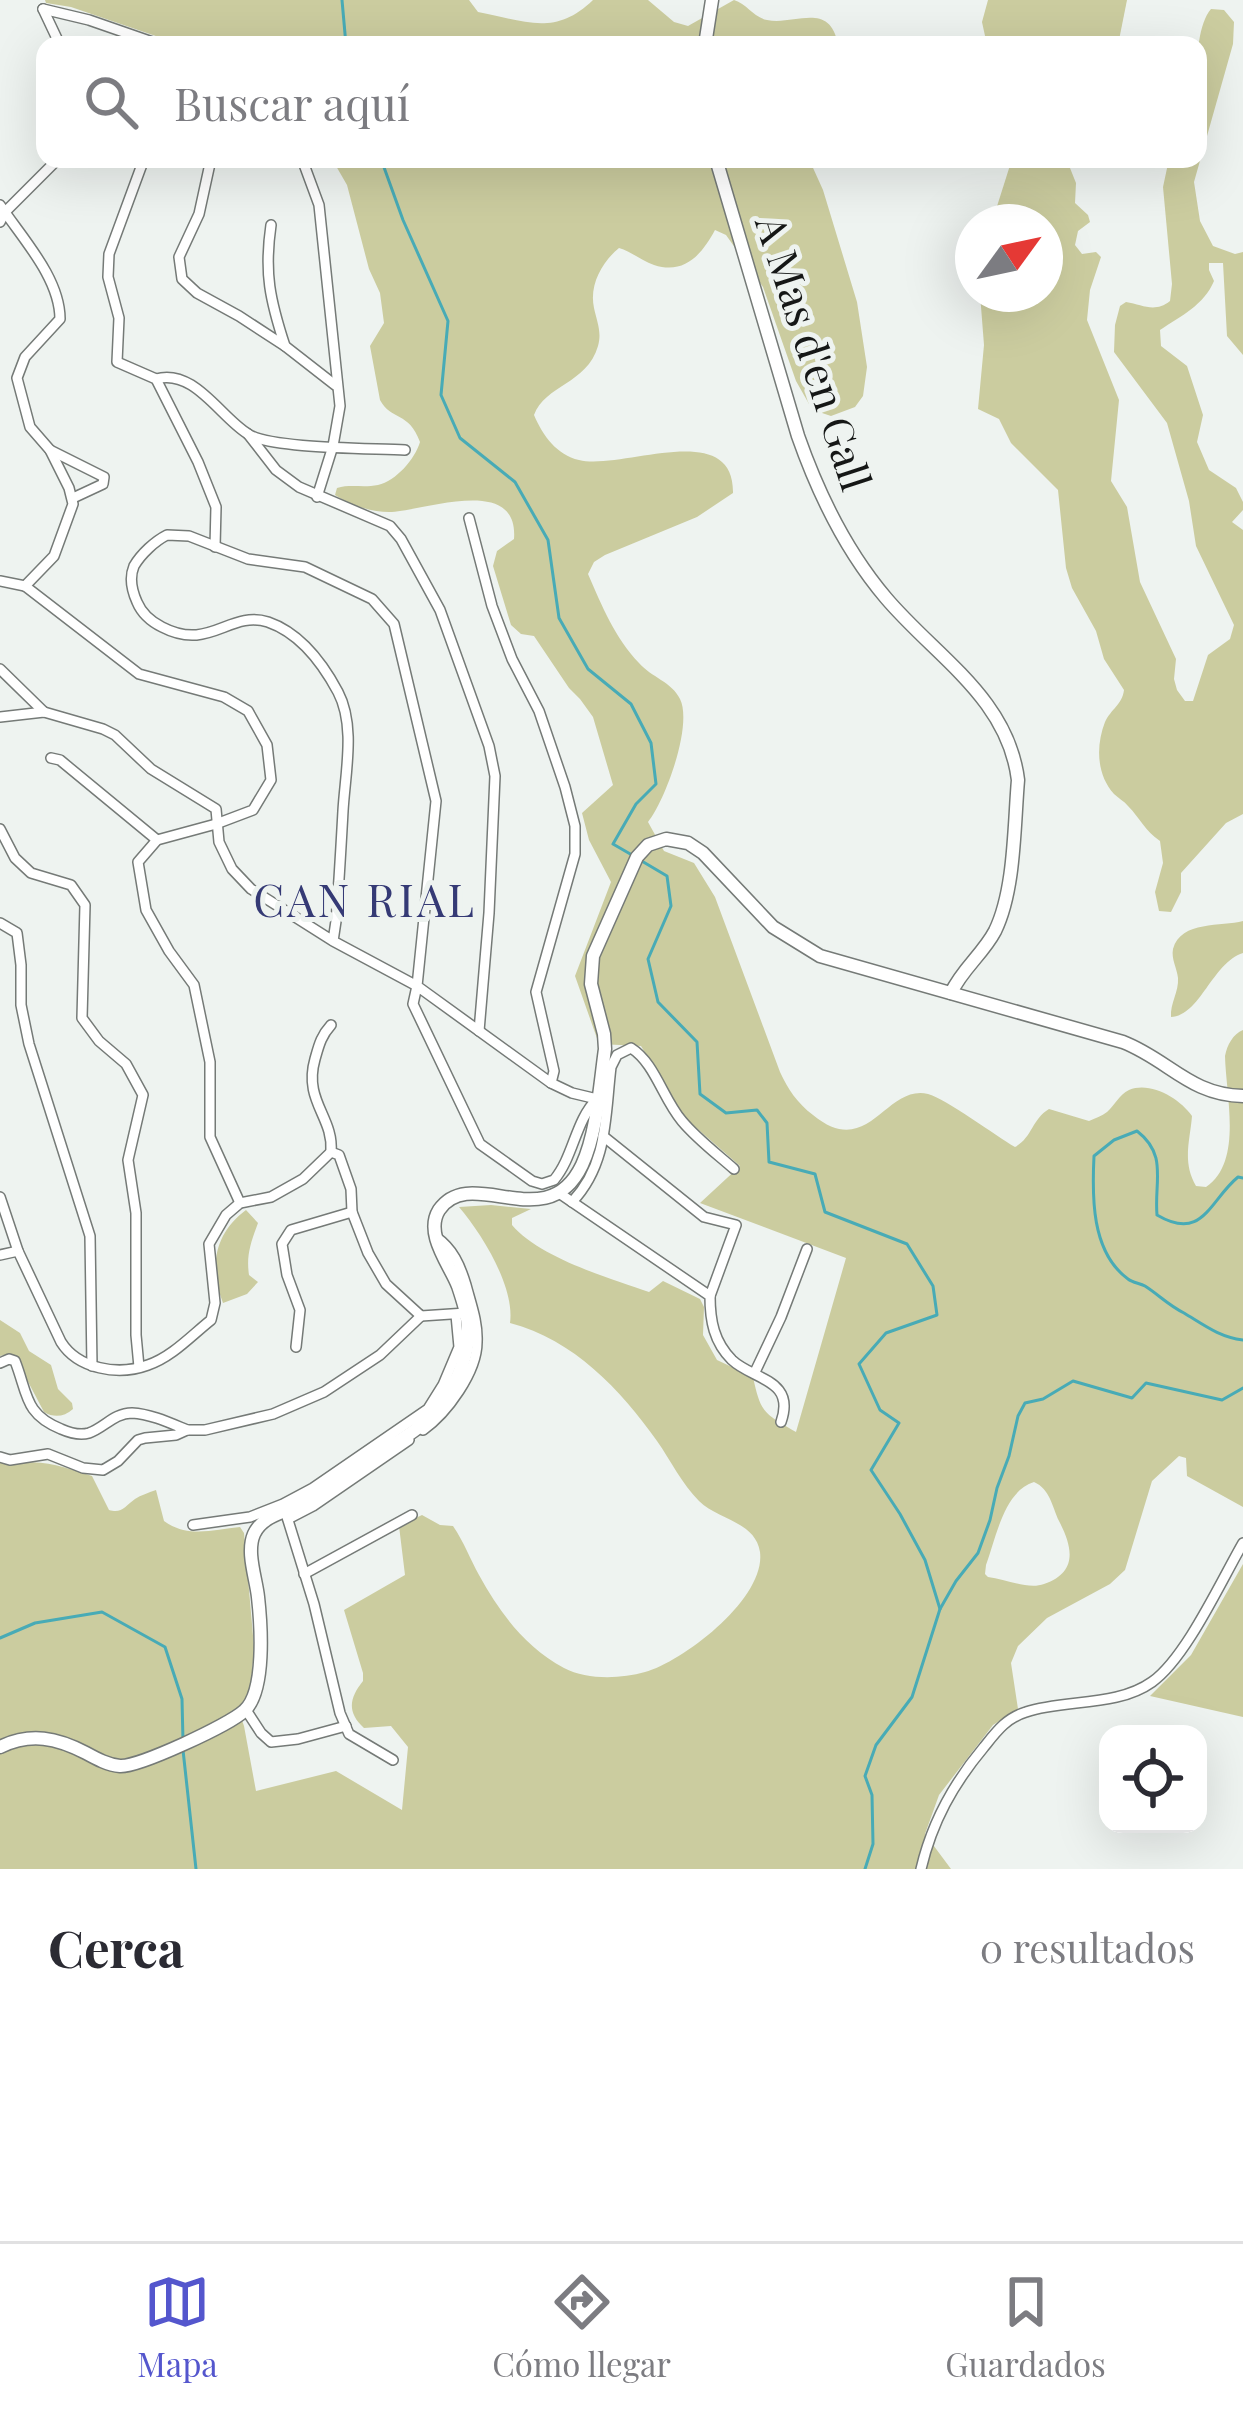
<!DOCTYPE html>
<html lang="es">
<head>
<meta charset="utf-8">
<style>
  :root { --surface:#fff; --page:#f2f2f3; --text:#2b2b33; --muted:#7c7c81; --line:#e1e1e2; --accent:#5456cd }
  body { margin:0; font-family:"Playfair Display",serif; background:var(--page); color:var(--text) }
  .controls { position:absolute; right:36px; bottom:36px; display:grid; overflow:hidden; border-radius:24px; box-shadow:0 12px 48px #0002 }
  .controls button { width:108px; height:108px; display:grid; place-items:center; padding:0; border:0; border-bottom:3px solid var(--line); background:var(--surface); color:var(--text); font:60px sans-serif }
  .compass { position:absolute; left:955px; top:204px; width:108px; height:108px; border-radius:50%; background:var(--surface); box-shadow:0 12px 48px #0002; rotate:57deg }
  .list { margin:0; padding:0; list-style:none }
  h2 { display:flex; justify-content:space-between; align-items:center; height:156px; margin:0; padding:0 48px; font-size:51px }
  h2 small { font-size:39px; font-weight:400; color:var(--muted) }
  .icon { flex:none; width:66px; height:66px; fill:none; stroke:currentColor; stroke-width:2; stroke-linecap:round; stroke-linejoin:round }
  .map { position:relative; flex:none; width:1243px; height:1869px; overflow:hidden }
  .search { position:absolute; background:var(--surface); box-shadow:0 12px 48px #0002; left:36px; right:36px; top:36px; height:132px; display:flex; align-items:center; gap:30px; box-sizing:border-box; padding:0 42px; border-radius:24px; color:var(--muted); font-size:45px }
  .sheet { height:372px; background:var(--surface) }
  nav { display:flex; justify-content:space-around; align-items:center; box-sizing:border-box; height:168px; border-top:3px solid var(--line); background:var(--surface); font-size:33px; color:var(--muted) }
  nav a { display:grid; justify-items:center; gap:6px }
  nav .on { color:var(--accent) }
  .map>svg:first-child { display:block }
  .green { fill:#cbcc9f; fill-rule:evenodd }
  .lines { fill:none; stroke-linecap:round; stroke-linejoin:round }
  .stream { stroke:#48abb6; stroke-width:3 }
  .street-casing { stroke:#757a77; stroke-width:12 }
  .secondary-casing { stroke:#757a77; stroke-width:15 }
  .street { stroke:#fff; stroke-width:9 }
  .secondary { stroke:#fff; stroke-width:12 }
  .labels { text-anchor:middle; stroke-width:10; stroke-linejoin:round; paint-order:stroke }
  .street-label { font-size:42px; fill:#151716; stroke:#eef3f0 }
  .neighbourhood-label { font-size:45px; letter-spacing:3px; fill:#353a75; stroke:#eef3f0 }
</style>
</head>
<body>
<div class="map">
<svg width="1243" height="1869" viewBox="0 0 1243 1869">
  <rect width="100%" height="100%" fill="#eef3f0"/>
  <g class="green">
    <path d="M45,0H469L478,12C525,21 555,37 593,0H648L674,22L688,26L734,0C747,4 753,17 767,20C794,26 830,0 838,45H182L71,7L46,3Z"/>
    <polygon points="988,0 1127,0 1118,45 987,45 982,22"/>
    <path d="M1211,9L1224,10L1234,22L1233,44L1194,182L1200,221L1213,246L1235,254L1243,252V355L1227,336L1223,263H1209V270L1214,281C1204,305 1181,316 1160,330L1161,346L1187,366L1203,415L1197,442L1209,470L1236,488L1243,502V510L1232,522L1243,530V814L1226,823L1181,873V892L1171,912L1159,911L1155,892L1163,863L1160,841C1145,831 1140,818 1128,806C1124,801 1118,798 1114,794C1096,774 1096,745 1105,722C1111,709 1122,705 1124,690L1104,659L1096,631L1072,588L1066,568L1058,490L1011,443L999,419L978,409L984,345L980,294H1045V222H992L1012,159H1073L1070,168L1076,183L1075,203L1088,215L1090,222L1078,231L1075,245L1082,254L1096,252L1101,257L1090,290L1087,320L1119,400L1111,481L1127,507L1140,582L1176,659L1174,679L1177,690L1185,701H1193L1208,655L1230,639L1234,625L1196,546L1189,501L1167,423L1114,352L1115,325L1120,306L1126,302C1143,305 1155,313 1170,301L1172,284L1163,187L1169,159H1198C1198,123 1189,34 1211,9Z"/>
    <path d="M332,159H809L823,190L857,302L867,367L863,396L855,407L831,416L819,412L809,404L796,381L763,287L726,235L715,230C702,254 685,275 654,265C642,261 632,252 619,248C602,262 589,285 594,308C597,322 602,332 598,346C587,384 545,385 534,415C543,436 557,455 579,460C621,471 734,417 733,493L697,517L605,555L594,562L588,574C602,606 615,638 639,663C651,677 672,682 680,699C693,725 665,801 648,822L664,851L694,863L715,897L780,1072C788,1089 797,1103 813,1115C869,1161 885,1084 928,1094C946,1099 996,1136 1015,1147C1032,1138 1032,1119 1049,1109L1089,1121C1095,1118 1102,1116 1107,1112C1115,1105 1119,1095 1129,1090C1151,1081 1180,1099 1192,1116C1190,1141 1182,1162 1196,1186L1206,1187C1243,1162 1226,1097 1225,1056C1227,1045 1233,1034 1243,1030V1507L1187,1476L1186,1458L1179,1456L1152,1481L1125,1570L1110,1584L1047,1618L1018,1646L1011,1663L1018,1709L993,1725L939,1795L925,1834L951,1869H0V1463C40,1460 54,1463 92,1476L109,1510C122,1514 125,1506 135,1499C141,1495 148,1493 156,1490L164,1521C187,1538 213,1530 240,1527L244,1533L254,1647L250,1698L238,1709L244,1726L256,1791L336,1771L402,1810L408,1747L391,1726L364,1728C346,1712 350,1697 363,1681V1673L344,1610L405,1575L399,1526L422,1515L440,1525L453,1526C464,1542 470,1559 479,1575C500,1613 525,1647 564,1668C587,1680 620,1679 645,1672C684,1661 766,1598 760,1552C755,1521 718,1520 699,1501C682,1484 671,1461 657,1441C620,1389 574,1340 510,1323C515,1287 482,1234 459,1207L491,1205L531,1209L512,1218V1225C540,1258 609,1278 649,1292L663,1281L700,1299L704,1307L703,1335L717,1360L753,1377C761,1414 764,1413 796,1432L846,1258L700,1203L740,1166L685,1118L641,1046L599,1044L575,976L611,882L589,840L582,813L613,785L593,717L580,699L569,688L534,636L521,634L511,625L493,566L497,551L514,539C519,473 422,512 389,512C371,512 350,505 335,495L337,488C350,484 364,488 378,485C396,481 415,459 420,442C409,411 391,421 380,400L370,346L384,323L380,293L369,269L347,185ZM1034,1482C1050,1489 1052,1506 1059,1521C1072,1546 1079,1572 1044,1584C1028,1590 1006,1579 988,1577L985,1574L986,1565C996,1538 1004,1491 1034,1482Z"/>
    <path d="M1243,921V953C1212,963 1200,1016 1171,1017C1170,1003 1179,992 1178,978C1177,968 1171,959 1173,949C1181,920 1222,927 1243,921Z"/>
    <path d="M246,1210L258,1223C251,1242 246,1255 249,1275L258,1282L247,1294L223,1303C209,1267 214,1234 246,1210Z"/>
    <path d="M0,1320L20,1333L29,1351L51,1365L58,1389L72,1403L73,1409C64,1417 54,1418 44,1412L15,1357L9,1354L0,1356Z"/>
    <polygon points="1243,1564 1243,1717 1150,1696 1191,1655"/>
  </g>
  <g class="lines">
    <g class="stream">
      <polyline points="342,0 346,45"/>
      <polyline points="381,159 403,220 448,321 441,395 460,438 515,482 548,540 559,618 588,669 631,704 651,743 656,784 636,804 613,844 632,855"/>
      <polyline points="640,860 667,876 671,906 648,959 658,1002 697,1042 700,1094 726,1113 757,1110 767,1123 769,1162 815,1174 825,1212 907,1244 933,1286 937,1315 886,1333 859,1364 880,1410 899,1423 871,1470 900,1514 925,1560 940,1609"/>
      <path d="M1243,1178L1238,1177C1209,1201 1203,1242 1157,1215C1154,1181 1168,1155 1137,1131L1114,1140L1094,1156C1092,1196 1091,1252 1128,1279C1133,1283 1140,1283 1145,1286C1159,1295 1168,1305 1184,1313C1204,1325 1219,1337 1243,1340"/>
      <polyline points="0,1638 35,1623 102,1612 165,1647 182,1699 183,1741"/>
      <polyline points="183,1750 196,1869"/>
      <polyline points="865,1869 873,1844 872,1795 865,1776 876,1745 912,1697 940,1609 956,1581 978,1553 990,1520 997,1488 1009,1456 1018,1416 1025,1403 1043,1399 1073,1381 1132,1398 1146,1383 1222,1400 1243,1388"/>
    </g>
    <g class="street-casing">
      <g id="street">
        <polyline points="43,9 89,20 161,45"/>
        <polyline points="43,9 60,45"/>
        <polyline points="144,159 109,254 108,277 119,318 117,362 156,379 198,462 216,507 215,547"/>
        <polyline points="211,159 199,214 179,257 182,279 197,293 239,316 285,346 335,385"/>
        <polyline points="302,159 319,205 340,406 333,446 317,497"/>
        <path d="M0,205C22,238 60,278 60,319L25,357L17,378L30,427L50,450L69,488L73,504L54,556L25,586L0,581"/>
        <polyline points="0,222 5,212 58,159"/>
        <path d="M271,225C264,273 270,300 285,346"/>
        <path d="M156,379C194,368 220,417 248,434C271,449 373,448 405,450"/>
        <polyline points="248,434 276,470 299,487 390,526 401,539 440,610 489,746 495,776 489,913 479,1031"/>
        <polyline points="50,450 104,477 103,484 73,498"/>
        <polyline points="469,518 492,606 512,659 539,711 565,787 575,826 575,854 536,992 554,1071 551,1083"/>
        <polyline points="25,586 139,674 224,697 248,711 267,745 271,780 253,810 216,824 157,840 138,862 146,910 169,951 194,985 210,1062 210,1137 240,1203"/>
        <polyline points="0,669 44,712"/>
        <path d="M0,717L44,712L103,729L115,735L151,769L216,809L219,842L232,869L251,889L333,941L417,986L551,1083L572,1093L597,1099C575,1121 574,1156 554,1180L542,1184L532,1181L480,1144L413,1004L417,986L436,801L394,624L372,599L305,567L248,559L189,536L167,535C155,541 141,554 134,566C129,578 132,591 137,602C142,614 150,621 162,627C210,652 229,610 268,622C300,633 323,664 338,692C356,726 345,774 343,811C341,847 339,884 336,921L333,941"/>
        <polyline points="51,758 60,760 157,840"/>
        <polyline points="0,829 15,858 31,873 71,885 85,905 82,1018 99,1041 126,1064 143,1095 128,1160 136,1213 136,1335 139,1367"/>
        <polyline points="0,923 17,933 21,965 21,1005 29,1044 90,1236 92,1366"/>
        <path d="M331,1025C321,1036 319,1045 315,1059C303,1101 334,1117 331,1152"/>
        <polyline points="603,1136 704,1217 736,1225 710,1296"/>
        <path d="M559,1193L710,1296C710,1321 714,1342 732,1360C753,1380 796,1379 781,1422"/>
        <path d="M0,1197L18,1251L61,1342C78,1369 118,1376 148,1365C172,1357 192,1335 211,1320L215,1303L209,1244L226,1215L240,1203L271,1197L303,1179L331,1152L339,1155L351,1189L352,1212L368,1253L386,1284L421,1316L466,1313"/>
        <path d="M572,1202C608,1164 605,1117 611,1067L617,1055L631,1048C655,1063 663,1099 682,1121C697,1139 717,1154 734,1169"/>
        <polyline points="0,1255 18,1251"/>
        <polyline points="296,1347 300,1310 287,1275 282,1244 291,1230 352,1212"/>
        <path d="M0,1363L9,1359L15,1361C28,1394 24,1414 61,1429C70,1433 79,1436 89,1433C104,1428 114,1413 132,1413C151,1414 170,1423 187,1430"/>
        <polyline points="755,1372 781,1317 807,1249"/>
        <path d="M423,1430C447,1413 477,1372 477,1342C478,1322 471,1304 466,1285C460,1265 453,1249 436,1237"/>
        <polyline points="0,1457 10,1460 48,1454 83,1468 103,1470 118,1461 138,1440 145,1438 176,1435 187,1430 205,1430 273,1414 324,1392 380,1355 421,1316"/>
        <polyline points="287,1517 314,1604 340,1713 349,1734 393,1760"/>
        <polyline points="288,1519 313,1506 409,1440"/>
        <polyline points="193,1525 250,1517 283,1504 313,1488 428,1409 443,1385 459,1347 456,1315"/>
        <polyline points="304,1574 412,1515"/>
        <polyline points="246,1710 261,1733 271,1742 298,1739 346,1726"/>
        <path d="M921,1869C932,1822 953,1784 984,1747C996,1732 1006,1718 1026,1712C1065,1699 1117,1707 1152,1682C1186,1658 1221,1581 1243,1543"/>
      </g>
    </g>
    <g class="secondary-casing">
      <g id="secondary">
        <polyline points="705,45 712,0"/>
        <path d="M716,159L798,436C818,493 846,551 886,598C936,657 1008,698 1018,780C1014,826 1015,890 995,931C983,954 962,969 951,993"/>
        <path d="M0,1747C31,1732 57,1738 86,1753C97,1759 108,1765 120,1766C139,1767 229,1725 244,1711C266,1692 261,1624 258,1597C256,1578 246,1552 254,1534C263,1514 290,1511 307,1502C334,1487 358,1468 383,1451C400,1440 420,1429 434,1413C452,1392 469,1360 468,1331C468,1316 463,1301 458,1286C450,1265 424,1234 439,1210C471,1163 547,1239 582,1165C597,1133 600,1084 605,1049L604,1034L591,984L593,956L637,857L648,845L666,839L688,843L703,853L773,927L820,956L1123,1042C1169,1060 1190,1095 1243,1096"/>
      </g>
    </g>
    <use href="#street" class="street"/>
    <use href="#secondary" class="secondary"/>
  </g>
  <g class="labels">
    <g class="street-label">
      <text transform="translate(813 353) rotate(72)" y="15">A Mas d'en Gall</text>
    </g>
    <g class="neighbourhood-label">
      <text x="365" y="917">CAN RIAL</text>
    </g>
  </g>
</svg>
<div class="controls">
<button><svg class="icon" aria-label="locate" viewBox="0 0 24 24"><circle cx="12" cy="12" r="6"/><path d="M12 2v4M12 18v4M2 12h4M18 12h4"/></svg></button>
</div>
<svg class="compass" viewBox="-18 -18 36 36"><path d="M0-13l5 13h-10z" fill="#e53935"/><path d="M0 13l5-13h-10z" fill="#7c7c81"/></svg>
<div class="search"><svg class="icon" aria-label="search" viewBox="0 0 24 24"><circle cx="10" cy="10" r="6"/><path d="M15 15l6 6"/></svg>Buscar aquí</div>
</div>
<section class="sheet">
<h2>Cerca<small>0 resultados</small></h2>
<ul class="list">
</ul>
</section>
<nav>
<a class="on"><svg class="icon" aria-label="map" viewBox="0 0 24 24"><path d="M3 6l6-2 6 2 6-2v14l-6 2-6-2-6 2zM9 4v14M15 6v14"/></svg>Mapa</a>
<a><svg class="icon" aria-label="directions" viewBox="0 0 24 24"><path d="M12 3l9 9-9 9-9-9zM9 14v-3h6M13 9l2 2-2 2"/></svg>Cómo llegar</a>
<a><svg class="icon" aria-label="saved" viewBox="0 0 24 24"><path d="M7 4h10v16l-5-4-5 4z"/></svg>Guardados</a>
</nav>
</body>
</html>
